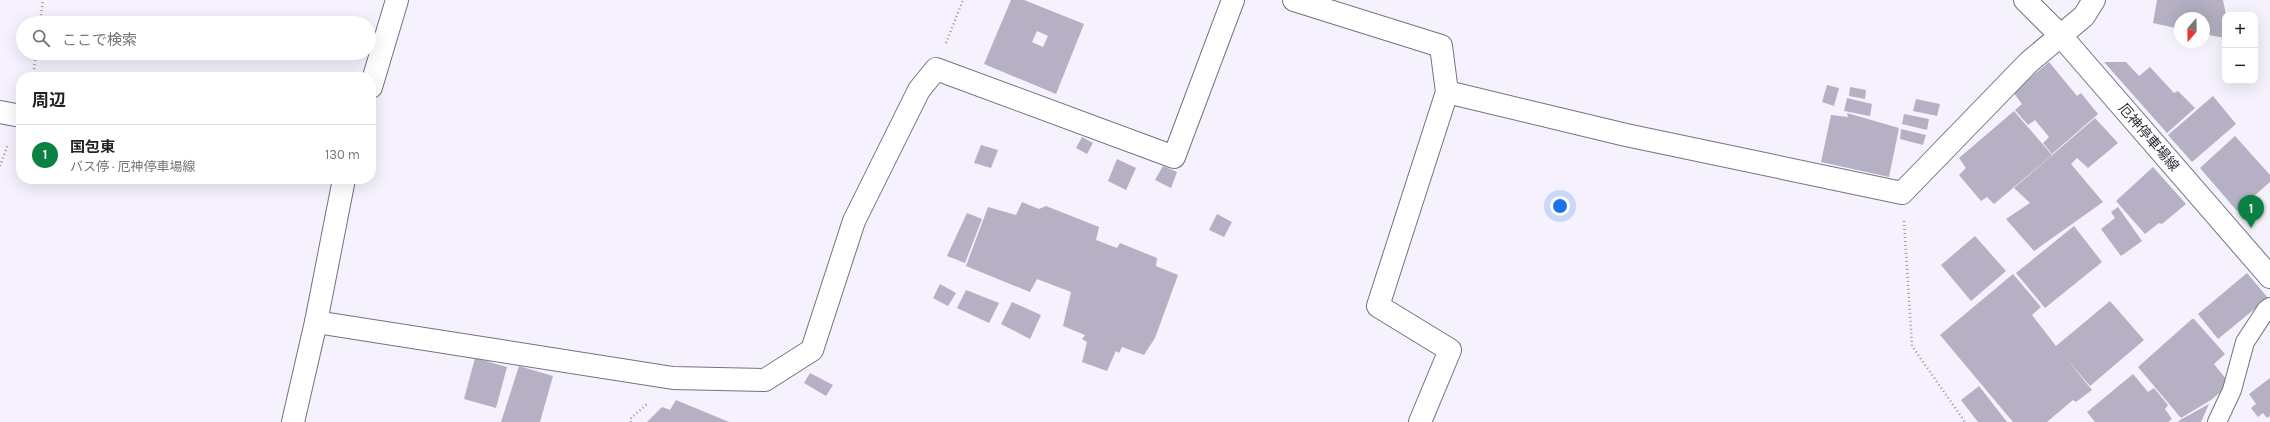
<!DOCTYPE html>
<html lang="ja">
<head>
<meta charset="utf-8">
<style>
  :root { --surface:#fff; --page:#f6f6f6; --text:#222; --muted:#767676; --line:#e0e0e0; --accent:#0b8043 }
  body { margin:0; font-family:Karla,"Noto Sans JP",sans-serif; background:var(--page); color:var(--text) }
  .controls { position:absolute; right:12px; top:12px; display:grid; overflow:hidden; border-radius:8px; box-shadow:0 4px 16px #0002 }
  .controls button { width:36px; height:36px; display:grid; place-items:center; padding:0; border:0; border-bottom:1px solid var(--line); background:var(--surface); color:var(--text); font:20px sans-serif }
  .compass { position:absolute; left:2174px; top:12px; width:36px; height:36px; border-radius:50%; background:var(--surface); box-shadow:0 4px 16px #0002; rotate:200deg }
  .you { position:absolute; left:1560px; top:206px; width:14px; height:14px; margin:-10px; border:3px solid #fff; border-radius:50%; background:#1a73e8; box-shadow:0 0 0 6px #1a73e833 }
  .badge { display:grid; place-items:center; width:26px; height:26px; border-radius:50%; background:var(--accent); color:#fff; font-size:13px; font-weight:700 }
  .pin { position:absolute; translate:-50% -33px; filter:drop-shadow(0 1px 2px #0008) }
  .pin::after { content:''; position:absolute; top:21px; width:14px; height:12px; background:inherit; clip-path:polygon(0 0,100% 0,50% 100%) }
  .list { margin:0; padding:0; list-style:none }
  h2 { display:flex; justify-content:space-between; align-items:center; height:52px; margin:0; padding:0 16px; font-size:17px }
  h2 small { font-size:13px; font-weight:400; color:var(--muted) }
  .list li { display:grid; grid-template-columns:26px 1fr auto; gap:12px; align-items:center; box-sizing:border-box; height:60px; padding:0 16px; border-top:1px solid var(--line) }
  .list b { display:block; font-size:15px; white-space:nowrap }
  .list p { margin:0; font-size:13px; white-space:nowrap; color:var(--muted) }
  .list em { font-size:13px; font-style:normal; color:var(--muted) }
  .icon { flex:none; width:22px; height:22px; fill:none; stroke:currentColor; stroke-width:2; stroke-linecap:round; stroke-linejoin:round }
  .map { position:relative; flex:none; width:2270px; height:422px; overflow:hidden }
  .search { position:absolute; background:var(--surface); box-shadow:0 4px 16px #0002; left:16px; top:16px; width:360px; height:44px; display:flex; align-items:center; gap:10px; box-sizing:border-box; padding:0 14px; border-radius:22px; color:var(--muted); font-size:15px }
  .panel { position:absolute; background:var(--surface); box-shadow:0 4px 16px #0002; left:16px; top:72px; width:360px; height:112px; border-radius:16px }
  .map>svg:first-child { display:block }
  .building { fill:#b6b0c4; fill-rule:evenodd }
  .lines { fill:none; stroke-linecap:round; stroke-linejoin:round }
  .lane-casing { stroke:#777082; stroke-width:20 }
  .street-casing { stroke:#777082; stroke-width:24 }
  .secondary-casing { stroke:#777082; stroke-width:24 }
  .path { stroke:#9c98a2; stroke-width:2.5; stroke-dasharray:1 3; stroke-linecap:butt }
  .lane { stroke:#fff; stroke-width:18 }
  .street { stroke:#fff; stroke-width:22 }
  .secondary { stroke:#fff; stroke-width:22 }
  .labels { text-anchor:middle; stroke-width:4; stroke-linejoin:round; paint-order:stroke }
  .street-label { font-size:14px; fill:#322f37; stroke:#fff }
</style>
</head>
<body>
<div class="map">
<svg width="2270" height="422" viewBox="0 0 2270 422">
  <rect width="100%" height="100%" fill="#f5f1fd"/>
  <g class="building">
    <path d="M1011,0H1024L1084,24L1056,94L984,64ZM1037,31L1048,36L1043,47L1032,42Z"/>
    <polygon points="2157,0 2223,0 2226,15 2225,38 2204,34 2204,18 2180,18 2180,29 2153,23"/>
    <polygon points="2049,62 2077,96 2081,93 2098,114 2052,154 2043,143 2049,137 2035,120 2028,125 2015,110 2022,104 2013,92"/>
    <polygon points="2104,62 2126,62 2139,76 2150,67 2174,93 2178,91 2195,108 2167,133"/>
    <polygon points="1827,85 1839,88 1834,106 1822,102"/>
    <polygon points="1850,87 1866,90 1865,99 1849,96"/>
    <polygon points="2213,96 2236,124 2192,162 2168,135"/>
    <polygon points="1847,98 1872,104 1870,116 1844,111"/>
    <polygon points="1916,99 1940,104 1937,116 1913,111"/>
    <polygon points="2014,111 2052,155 1994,204 1987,197 1981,201 1959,175 1966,168 1959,158"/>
    <polygon points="1847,113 1899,128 1889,177 1821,162 1831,115 1848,117"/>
    <polygon points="1904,114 1929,119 1927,130 1902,124"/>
    <polygon points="2095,118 2118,143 2088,168 2077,158 2071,164 2103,202 2034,251 2006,219 2030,203 2014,188"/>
    <polygon points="1901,129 1926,135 1923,145 1900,139"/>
    <polygon points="2235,136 2270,175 2270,182 2237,211 2200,168"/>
    <polygon points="1082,137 1093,143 1087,154 1076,148"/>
    <polygon points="981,145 998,150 991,168 974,163"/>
    <polygon points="1117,159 1136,168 1126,190 1108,181"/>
    <polygon points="1163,166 1177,172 1171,188 1155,180"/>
    <polygon points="2153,167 2186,204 2162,224 2159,223 2145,234 2116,201"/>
    <polygon points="1022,202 1039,209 1046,206 1099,227 1096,240 1117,248 1120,243 1157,258 1156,266 1178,275 1155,338 1144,355 1122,347 1119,353 1116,351 1107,371 1082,362 1087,342 1082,339 1085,335 1063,326 1071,292 1037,279 1030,292 966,266 988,207 1016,215"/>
    <polygon points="2118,207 2142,241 2121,256 2101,229 2115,218 2111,212"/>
    <polygon points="967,213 982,219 965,263 947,256"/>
    <polygon points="1217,214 1232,222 1224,237 1209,230"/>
    <polygon points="2074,226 2102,262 2045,308 2016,273"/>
    <polygon points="1975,236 2006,271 1971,301 1941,265"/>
    <polygon points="2247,273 2268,298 2218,339 2198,314"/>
    <polygon points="2013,274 2041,307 2032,315 2056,346 2110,301 2144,340 2090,386 2065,357 2092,390 2076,402 2073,400 2047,422 2013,422 1940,335"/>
    <polygon points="940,284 956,293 948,306 933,298"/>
    <polygon points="966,290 999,303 989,323 957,308"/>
    <polygon points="1012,302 1041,315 1030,339 1001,324"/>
    <polygon points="2192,319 2194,319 2225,354 2214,364 2230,384 2211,400 2181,418 2138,367"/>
    <polygon points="475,358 507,367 496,408 464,399"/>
    <polygon points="519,366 553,376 540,422 501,422"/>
    <polygon points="810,373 833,385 826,396 804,383"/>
    <polygon points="2133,374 2148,392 2154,388 2168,405 2165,409 2172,419 2168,422 2095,422 2087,412"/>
    <polygon points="2270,378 2270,416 2267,418 2263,413 2258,417 2251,408 2256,404 2249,394"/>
    <polygon points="1979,386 2007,422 1978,422 1961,400"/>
    <polygon points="676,400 729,422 647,422 662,407 670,410"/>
    <polygon points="2209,404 2201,422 2178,422 2180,420"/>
  </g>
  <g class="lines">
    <g class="lane-casing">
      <polyline id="lane" points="2217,422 2232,390 2245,342 2266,310 2270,307"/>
    </g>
    <g class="street-casing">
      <g id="street">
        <polyline points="1294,0 1441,46 1447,92 1626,135 1902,193 2029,62 2084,16 2094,0"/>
        <polyline points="371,87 397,0"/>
        <polyline points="0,112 21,116"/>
        <polyline points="316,322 673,378 765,380 812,350 854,221 919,90 936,69 1174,157 1233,0"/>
        <polyline points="293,422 316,322 344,179"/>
        <polyline points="1420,422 1450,350 1378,306 1447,92"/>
      </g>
    </g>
    <g class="secondary-casing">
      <polyline id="secondary" points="2025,0 2061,36 2270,277"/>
    </g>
    <g class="path">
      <polyline points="40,23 43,0"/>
      <polyline points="946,43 963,0"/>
      <polyline points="33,77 36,53"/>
      <polyline points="0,166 8,144"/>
      <polyline points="1904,221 1912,346 1965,422"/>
      <polyline points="631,422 630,419 647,404"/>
    </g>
    <use href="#lane" class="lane"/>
    <use href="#street" class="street"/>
    <use href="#secondary" class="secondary"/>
  </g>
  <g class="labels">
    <g class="street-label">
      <text transform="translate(2149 137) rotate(49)" y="5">厄神停車場線</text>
    </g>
  </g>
</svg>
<div class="controls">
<button>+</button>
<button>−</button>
</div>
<svg class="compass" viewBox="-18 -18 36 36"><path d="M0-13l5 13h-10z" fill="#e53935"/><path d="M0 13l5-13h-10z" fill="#767676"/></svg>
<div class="you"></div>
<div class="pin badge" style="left:2251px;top:228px">1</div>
<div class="search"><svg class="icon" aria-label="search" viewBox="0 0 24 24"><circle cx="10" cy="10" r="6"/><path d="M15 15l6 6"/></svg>ここで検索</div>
<section class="panel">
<h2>周辺<small></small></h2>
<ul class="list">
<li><span class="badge">1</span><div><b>国包東</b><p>バス停 · 厄神停車場線</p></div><em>130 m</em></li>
</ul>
</section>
</div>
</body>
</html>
